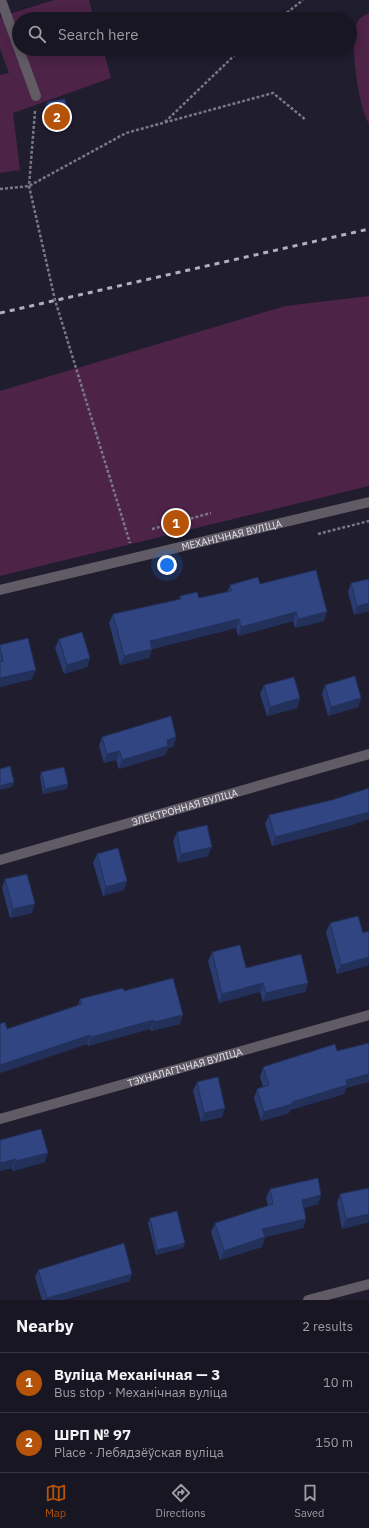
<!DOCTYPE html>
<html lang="en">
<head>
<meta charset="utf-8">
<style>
  :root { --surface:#171622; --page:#24232f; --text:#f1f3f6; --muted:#9e9fa5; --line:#363540; --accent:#b45309 }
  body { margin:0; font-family:"IBM Plex Sans",sans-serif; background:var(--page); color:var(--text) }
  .you { position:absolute; left:167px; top:565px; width:14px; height:14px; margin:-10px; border:3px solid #fff; border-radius:50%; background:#1a73e8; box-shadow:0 0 0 6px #1a73e833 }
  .badge { display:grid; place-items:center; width:26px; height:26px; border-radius:50%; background:var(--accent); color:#fff; font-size:13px; font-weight:700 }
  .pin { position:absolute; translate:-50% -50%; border:2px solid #fff; box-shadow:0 1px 4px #0006 }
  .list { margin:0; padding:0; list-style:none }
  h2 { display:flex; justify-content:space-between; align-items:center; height:52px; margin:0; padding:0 16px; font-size:17px }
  h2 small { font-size:13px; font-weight:400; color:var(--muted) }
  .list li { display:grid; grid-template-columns:26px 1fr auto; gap:12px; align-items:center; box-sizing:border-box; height:60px; padding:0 16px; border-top:1px solid var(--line) }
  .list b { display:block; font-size:15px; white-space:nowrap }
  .list p { margin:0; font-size:13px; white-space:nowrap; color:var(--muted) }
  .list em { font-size:13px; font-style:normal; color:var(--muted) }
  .icon { flex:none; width:22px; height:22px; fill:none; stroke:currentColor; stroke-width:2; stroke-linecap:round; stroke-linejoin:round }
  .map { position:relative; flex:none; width:369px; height:1300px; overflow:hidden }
  .search { position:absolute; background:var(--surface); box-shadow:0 2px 10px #0003; left:12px; right:12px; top:12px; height:44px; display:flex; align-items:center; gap:10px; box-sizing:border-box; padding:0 14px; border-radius:22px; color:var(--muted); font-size:15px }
  .sheet { height:172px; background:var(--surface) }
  nav { display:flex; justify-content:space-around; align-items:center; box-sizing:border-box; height:56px; border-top:1px solid var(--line); background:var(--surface); font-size:11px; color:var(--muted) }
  nav a { display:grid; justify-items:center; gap:2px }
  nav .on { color:var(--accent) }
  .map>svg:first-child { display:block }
  .green { fill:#4d2347 }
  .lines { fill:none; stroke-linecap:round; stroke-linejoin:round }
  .path { stroke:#797887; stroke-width:2.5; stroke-dasharray:3 2; stroke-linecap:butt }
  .minor { stroke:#605b64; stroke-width:10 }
  .rail { stroke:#b1b0be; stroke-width:3; stroke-dasharray:5 5; stroke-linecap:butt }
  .wall { fill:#293b6f }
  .shaded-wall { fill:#22305a }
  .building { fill:#304581; stroke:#22305a }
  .labels { text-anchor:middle; stroke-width:3; stroke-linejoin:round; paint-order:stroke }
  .street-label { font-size:10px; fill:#e5e5f1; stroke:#1f1d2e }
</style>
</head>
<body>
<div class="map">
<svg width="369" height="1300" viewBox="0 0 369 1300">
  <rect width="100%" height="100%" fill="#1f1d2e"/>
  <g class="green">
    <polygon points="54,0 89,0 94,19 19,19 19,49 103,49 111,78 13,113 20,170 0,173 0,75 9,73 0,49 0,17"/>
    <path d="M369,13V124C358,107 349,41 357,23C360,17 364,15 369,13Z"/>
    <polygon points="369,296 369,486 0,576 0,391 285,306"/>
  </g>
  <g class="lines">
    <g class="path">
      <polyline points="279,19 303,0"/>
      <polyline points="35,111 29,186 55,300 130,543"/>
      <polyline points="165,122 241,49"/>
      <polyline points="0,189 29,186 126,133 273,93 306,120"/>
      <polyline points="176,523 179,532"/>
      <polyline points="152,529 211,513"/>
      <polyline points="318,534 369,521"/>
    </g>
    <g class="minor">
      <polyline points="1,0 36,96"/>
      <path id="s1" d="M0,590L369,502"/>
      <path id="s2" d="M0,860L369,754"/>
      <path id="s3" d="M0,1119L369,1015"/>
      <polyline points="308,1300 369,1284"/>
    </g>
    <polyline class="rail" points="0,313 369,229"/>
  </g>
  <g class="wall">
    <polygon points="47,102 68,127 50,130 45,107"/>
    <polygon points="369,579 369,611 354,615 348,592 351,583"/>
    <polygon points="260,584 324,621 295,628 293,621 238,636 236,628 152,649 149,658 120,665 109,623 113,614 179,600 180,596 199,598 227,592 230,585"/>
    <polygon points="59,639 90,658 87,667 64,674 55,648"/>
    <polygon points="0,645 32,679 0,687"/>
    <polygon points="264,685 300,698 297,708 267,716 260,694"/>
    <polygon points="325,685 361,698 358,707 328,716 322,694"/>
    <polygon points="102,737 176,737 173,747 168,748 165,755 119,769 116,760 104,763 99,746"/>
    <polygon points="41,772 67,789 43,794 40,777"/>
    <polygon points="332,800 355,824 272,846 265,824 269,815"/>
    <polygon points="177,832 208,856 178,863 173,841"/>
    <polygon points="97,854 124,890 103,896 93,863"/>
    <polygon points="5,879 32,913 10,918 2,888"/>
    <polygon points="330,923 363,933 369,931 369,965 337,974 326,932"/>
    <polygon points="212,952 246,968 308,983 305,992 263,1002 260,992 219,1003 208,961"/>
    <polygon points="124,991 180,1024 151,1031 150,1029 88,1046 87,1044 0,1073 0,1024 7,1029 78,1005 80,999"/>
    <polygon points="263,1067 346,1088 344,1094 290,1110 289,1113 261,1121 254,1098 257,1089 263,1087 260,1077"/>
    <polygon points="197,1082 225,1108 222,1117 201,1122 193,1091"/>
    <polygon points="0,1140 45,1162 13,1171 12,1168 0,1171"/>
    <polygon points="369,1188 369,1222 342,1229 337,1203 340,1194"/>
    <polygon points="270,1189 321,1195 318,1204 304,1208 306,1219 303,1228 265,1237 262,1247 220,1260 211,1232 215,1223 268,1206 266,1198"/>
    <polygon points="150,1218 183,1248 156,1255 148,1223"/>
    <polygon points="38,1270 130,1281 63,1300 42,1300 35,1277"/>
  </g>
  <g class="shaded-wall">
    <polygon points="70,122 68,127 50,130 51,125"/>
    <polygon points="369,603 369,611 354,615 357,606"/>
    <polygon points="296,612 293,621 238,636 241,627"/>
    <polygon points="327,612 324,621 295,628 298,619"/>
    <polygon points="239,619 236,628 147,650 150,641"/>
    <polygon points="152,649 149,658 120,665 124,656"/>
    <polygon points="90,658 87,667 64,674 67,665"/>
    <polygon points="36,670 32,679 0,687 0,678"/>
    <polygon points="300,698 297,708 267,716 270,707"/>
    <polygon points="361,698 358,707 328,716 331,707"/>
    <polygon points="176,737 173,747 168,748 165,755 119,769 122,760 167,740"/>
    <polygon points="120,751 116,760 104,763 107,754"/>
    <polygon points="14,782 12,787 0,790 0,786"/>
    <polygon points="68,784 67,789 43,794 45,789"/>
    <polygon points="369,812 369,819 355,824 272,846 275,837"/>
    <polygon points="212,847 208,856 178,863 181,854"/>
    <polygon points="127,881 124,890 103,896 106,887"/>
    <polygon points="35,904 32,913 10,918 13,909"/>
    <polygon points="369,957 369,965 337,974 341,965"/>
    <polygon points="263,983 260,992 219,1003 222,994"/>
    <polygon points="308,983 305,992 263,1002 266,993"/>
    <polygon points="183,1015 180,1024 151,1031 154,1022"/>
    <polygon points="154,1020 150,1029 88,1046 91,1037"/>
    <polygon points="90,1035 87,1044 0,1073 0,1065"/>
    <polygon points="369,1074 369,1082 346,1088 344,1094 290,1110 289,1113 261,1121 264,1112 346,1080"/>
    <polygon points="225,1108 222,1117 201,1122 204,1113"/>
    <polygon points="48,1153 45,1162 13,1171 16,1161"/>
    <polygon points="16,1159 12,1168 0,1171 0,1163"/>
    <polygon points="321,1195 318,1204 298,1209 302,1200"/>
    <polygon points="369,1214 369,1222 342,1229 346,1219"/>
    <polygon points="306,1219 303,1228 259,1238 262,1229"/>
    <polygon points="265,1237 262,1247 220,1260 224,1251"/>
    <polygon points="185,1243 183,1248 156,1255 157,1250"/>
    <polygon points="132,1274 130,1281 63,1300 46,1300 47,1298"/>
  </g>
  <g class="building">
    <polygon points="65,99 70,122 51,125 47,102"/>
    <polygon points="316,570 327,612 298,619 296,612 241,627 239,619 150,641 152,649 124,656 113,614 181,599 180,596 197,592 199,598 231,591 230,585 258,577 260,584"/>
    <polygon points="369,579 369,603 357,606 351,583"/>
    <polygon points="82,632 90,658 67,665 59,639"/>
    <polygon points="28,638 36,670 0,678 0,662 3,661 0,648 0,645"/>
    <polygon points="355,676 361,698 331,707 325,685"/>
    <polygon points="294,677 300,698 270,707 264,685"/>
    <polygon points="171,716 176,737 167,740 168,746 122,760 120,751 107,754 102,737"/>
    <polygon points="10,766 14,782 0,786 0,769"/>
    <polygon points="64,767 68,784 45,789 41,772"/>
    <polygon points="369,788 369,812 358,815 275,837 269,815 332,800"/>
    <polygon points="207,825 212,847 181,854 177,832"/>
    <polygon points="118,848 127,881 106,887 97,854"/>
    <polygon points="27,874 35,904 13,909 5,879"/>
    <polygon points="358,916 363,933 369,931 369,957 341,965 330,923"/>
    <polygon points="240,945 246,968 301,954 308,983 266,993 263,983 222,994 212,952"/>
    <polygon points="173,978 183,1015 154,1022 154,1020 91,1037 90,1035 0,1065 0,1024 5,1022 7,1029 82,1004 80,999 123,988 124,991"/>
    <polygon points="369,1043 369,1074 346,1080 347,1085 292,1102 292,1104 264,1112 257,1089 269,1085 263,1067 335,1044 337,1051"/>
    <polygon points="218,1077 225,1108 204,1113 197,1082"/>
    <polygon points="41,1129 48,1153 16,1161 16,1159 0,1163 0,1140"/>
    <polygon points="318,1178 321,1195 302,1200 306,1219 262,1229 265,1237 224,1251 215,1223 273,1204 270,1189"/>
    <polygon points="369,1188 369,1214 346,1219 340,1194"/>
    <polygon points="177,1211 185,1243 157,1250 150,1218"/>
    <polygon points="124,1243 132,1274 47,1298 38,1270"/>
  </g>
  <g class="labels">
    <g class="street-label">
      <text dy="4" stroke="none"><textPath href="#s1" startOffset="238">МЕХАНІЧНАЯ ВУЛІЦА</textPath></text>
      <text dy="4" stroke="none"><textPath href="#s2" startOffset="192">ЭЛЕКТРОННАЯ ВУЛІЦА</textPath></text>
      <text dy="4" stroke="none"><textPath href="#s3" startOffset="192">ТЭХНАЛАГІЧНАЯ ВУЛІЦА</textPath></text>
    </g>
  </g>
</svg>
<div class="you"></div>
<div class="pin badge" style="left:176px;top:523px">1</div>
<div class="pin badge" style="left:57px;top:117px">2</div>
<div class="search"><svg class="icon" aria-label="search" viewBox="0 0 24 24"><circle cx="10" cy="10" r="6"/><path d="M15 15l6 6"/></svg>Search here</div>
</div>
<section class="sheet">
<h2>Nearby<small>2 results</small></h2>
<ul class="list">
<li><span class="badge">1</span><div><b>Вуліца Механічная — 3</b><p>Bus stop · Механічная вуліца</p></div><em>10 m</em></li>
<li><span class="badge">2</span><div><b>ШРП № 97</b><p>Place · Лебядзёўская вуліца</p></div><em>150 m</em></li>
</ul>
</section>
<nav>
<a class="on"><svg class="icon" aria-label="map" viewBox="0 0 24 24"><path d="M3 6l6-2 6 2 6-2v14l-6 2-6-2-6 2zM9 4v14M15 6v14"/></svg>Map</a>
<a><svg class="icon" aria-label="directions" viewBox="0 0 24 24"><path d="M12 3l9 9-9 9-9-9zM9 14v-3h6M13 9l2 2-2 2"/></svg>Directions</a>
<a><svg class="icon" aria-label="saved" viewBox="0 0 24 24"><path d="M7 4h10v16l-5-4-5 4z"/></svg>Saved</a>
</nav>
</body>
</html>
